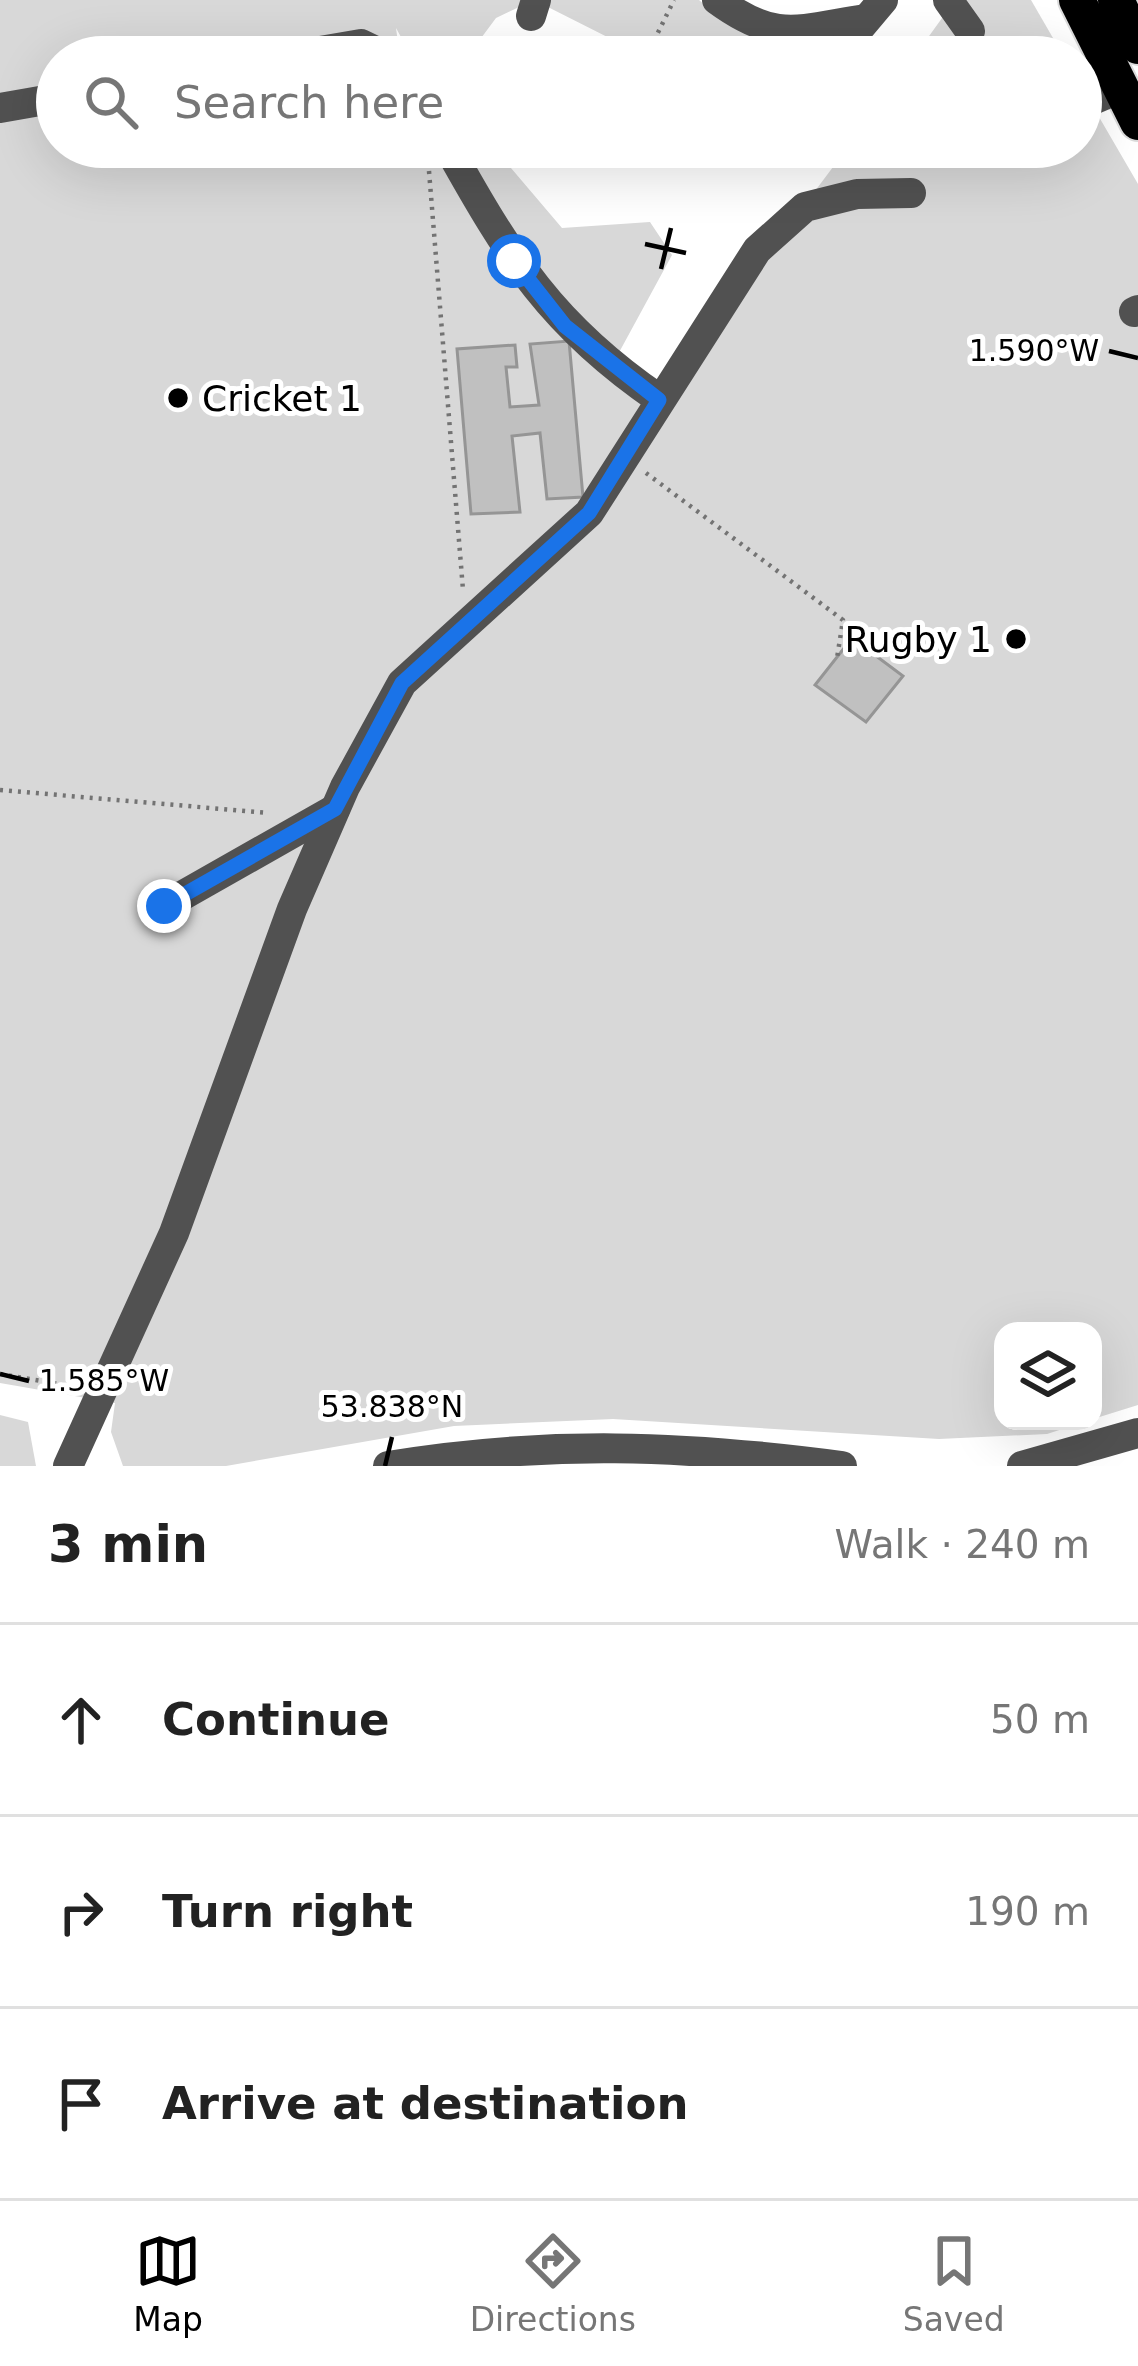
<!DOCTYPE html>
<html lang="en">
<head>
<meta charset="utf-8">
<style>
  :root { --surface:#fff; --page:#f2f2f2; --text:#222; --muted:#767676; --line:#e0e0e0; --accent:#000 }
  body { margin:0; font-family:"DejaVu Sans",sans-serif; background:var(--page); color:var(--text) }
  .controls { position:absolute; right:36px; bottom:36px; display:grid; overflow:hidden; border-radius:24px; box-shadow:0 12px 48px #0002 }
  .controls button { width:108px; height:108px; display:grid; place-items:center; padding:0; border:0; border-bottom:3px solid var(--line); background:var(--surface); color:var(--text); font:60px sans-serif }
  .stop { position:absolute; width:36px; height:36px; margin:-27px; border:9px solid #1a73e8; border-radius:50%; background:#fff }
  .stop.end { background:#1a73e8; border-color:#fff; box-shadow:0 3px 12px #0008 }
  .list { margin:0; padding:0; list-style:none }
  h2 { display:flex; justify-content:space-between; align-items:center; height:156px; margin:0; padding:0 48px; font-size:51px }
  h2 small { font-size:39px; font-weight:400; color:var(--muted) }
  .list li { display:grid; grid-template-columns:78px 1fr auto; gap:36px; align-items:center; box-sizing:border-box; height:192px; padding:0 48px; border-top:3px solid var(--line) }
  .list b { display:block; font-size:45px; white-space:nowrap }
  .list em { font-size:39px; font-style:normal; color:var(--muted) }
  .icon { flex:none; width:66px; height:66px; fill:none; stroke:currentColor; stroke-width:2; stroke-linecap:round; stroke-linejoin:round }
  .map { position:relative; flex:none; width:1138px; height:1466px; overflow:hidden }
  .search { position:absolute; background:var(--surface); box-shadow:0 12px 48px #0002; left:36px; right:36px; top:36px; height:132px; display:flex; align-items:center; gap:30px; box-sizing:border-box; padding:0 42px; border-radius:66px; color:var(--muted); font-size:45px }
  .sheet { height:732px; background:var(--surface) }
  nav { display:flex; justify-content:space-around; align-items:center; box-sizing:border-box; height:168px; border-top:3px solid var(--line); background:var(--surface); font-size:33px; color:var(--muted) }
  nav a { display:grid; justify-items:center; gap:6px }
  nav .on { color:var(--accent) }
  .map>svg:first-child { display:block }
  .green { fill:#d8d8d8 }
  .building { fill:#c0c0c0; stroke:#959595; stroke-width:3 }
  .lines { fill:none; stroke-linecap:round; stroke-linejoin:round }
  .highway-casing { stroke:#dbdbdb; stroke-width:40 }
  .path { stroke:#737373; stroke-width:4.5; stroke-dasharray:3 6; stroke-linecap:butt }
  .minor { stroke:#515151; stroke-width:30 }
  .highway { stroke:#000; stroke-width:36 }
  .route { stroke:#1a73e8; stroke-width:15 }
  .ticks { fill:none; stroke:#000; stroke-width:4.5 }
  .poi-dot { fill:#000; stroke:#fff; stroke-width:4.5 }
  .labels { text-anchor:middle; stroke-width:10; stroke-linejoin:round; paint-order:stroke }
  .poi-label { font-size:36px; fill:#000; stroke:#fff; text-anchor:start }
  .ticks-label { font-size:30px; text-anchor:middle; fill:#000; stroke:#fff; stroke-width:10; stroke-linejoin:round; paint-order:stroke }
</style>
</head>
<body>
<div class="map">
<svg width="1138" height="1466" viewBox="0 0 1138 1466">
  <rect width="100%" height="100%" fill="#fff"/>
  <g class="green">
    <polygon points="0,0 699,0 726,23 826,37 818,57 647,57 534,0 496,18 467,57 412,57 396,28 400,57 57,57 57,147 448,147 515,261 659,399 848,147 1081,147 1081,86 1138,184 1138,1405 1093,1419 1093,1331 1003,1331 1003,1421 1087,1421 1047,1434 939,1439 613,1419 454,1426 226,1466 123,1466 111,1432 115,1403 0,1383"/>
    <polygon points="955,0 1031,0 1064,57 914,57"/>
    <polygon points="463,147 493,147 562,228 650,222 672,255 616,358 523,251"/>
    <polygon points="0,1415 28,1422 36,1466 0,1466"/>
  </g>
  <g class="building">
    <polygon points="569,341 583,497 547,499 540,433 512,436 520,512 471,514 457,349 515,345 517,367 506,367 510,407 539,405 530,344"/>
    <polygon points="852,638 903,676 866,722 815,685"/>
  </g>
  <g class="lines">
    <g class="highway-casing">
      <g id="highway">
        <polyline points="1077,0 1138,122"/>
        <polyline points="1116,0 1138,46"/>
      </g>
    </g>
    <g class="path">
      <polyline points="646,57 674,0"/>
      <polyline points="429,171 463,590"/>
      <polyline points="646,473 843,620 837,658"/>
      <polyline points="0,790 269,813"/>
      <polyline points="0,1374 77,1387"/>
    </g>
    <g class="minor">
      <path d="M717,0C776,43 796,30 865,19"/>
      <polyline points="948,0 970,31"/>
      <polyline points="531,16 536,0"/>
      <polyline points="285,57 361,44 388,57"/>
      <polyline points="835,57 883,0"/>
      <polyline points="1081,105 1121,88"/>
      <polyline points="0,108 57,98"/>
      <path d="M448,147C510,258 552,326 659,399"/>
      <polyline points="1134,312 1138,310"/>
      <polyline points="164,906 335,809"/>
      <polyline points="68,1466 174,1233 292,909 345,787 402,683 589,513 757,250 805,207 857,194 911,193"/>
      <path d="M388,1466C547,1440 683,1445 842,1466"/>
      <polyline points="1022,1466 1138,1433"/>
    </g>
    <use href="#highway" class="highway"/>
  </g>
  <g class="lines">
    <polyline class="route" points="164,906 335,809 402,683 589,513 659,400 565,326 514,261"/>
  </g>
  <path class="ticks" d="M645,244L686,253M661,269L671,228M1109,351L1138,358M0,1374L29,1381M385,1466L392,1437"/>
  <g class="poi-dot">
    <circle cx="178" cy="398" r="12"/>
    <circle cx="1016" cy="639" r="12"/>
  </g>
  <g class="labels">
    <g class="poi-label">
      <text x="202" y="411">Cricket 1</text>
      <text x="992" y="652" text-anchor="end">Rugby 1</text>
    </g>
  </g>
  <g class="ticks-label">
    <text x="1034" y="361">1.590°W</text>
    <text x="104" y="1391">1.585°W</text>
    <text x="392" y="1417">53.838°N</text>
  </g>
</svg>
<div class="controls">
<button><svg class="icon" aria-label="layers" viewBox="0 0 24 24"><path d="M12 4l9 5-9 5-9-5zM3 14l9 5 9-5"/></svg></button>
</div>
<div class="stop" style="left:514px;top:261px"></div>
<div class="stop end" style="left:164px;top:906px"></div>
<div class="search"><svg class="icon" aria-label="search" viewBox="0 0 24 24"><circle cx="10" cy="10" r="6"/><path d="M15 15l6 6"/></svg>Search here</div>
</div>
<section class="sheet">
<h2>3 min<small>Walk · 240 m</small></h2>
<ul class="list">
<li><svg class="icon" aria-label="ahead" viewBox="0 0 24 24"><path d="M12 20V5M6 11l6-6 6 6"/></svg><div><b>Continue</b></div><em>50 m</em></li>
<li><svg class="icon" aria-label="right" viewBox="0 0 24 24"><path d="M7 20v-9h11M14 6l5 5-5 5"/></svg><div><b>Turn right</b></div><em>190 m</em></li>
<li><svg class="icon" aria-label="arrive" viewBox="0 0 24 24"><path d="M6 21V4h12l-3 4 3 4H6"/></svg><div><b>Arrive at destination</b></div></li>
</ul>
</section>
<nav>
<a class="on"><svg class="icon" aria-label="map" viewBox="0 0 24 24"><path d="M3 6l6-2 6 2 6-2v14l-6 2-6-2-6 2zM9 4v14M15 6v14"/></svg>Map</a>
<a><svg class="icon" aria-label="directions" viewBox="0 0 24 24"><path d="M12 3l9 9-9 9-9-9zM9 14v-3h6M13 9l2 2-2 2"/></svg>Directions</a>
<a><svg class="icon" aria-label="saved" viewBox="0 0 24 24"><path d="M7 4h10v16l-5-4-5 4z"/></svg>Saved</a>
</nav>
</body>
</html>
